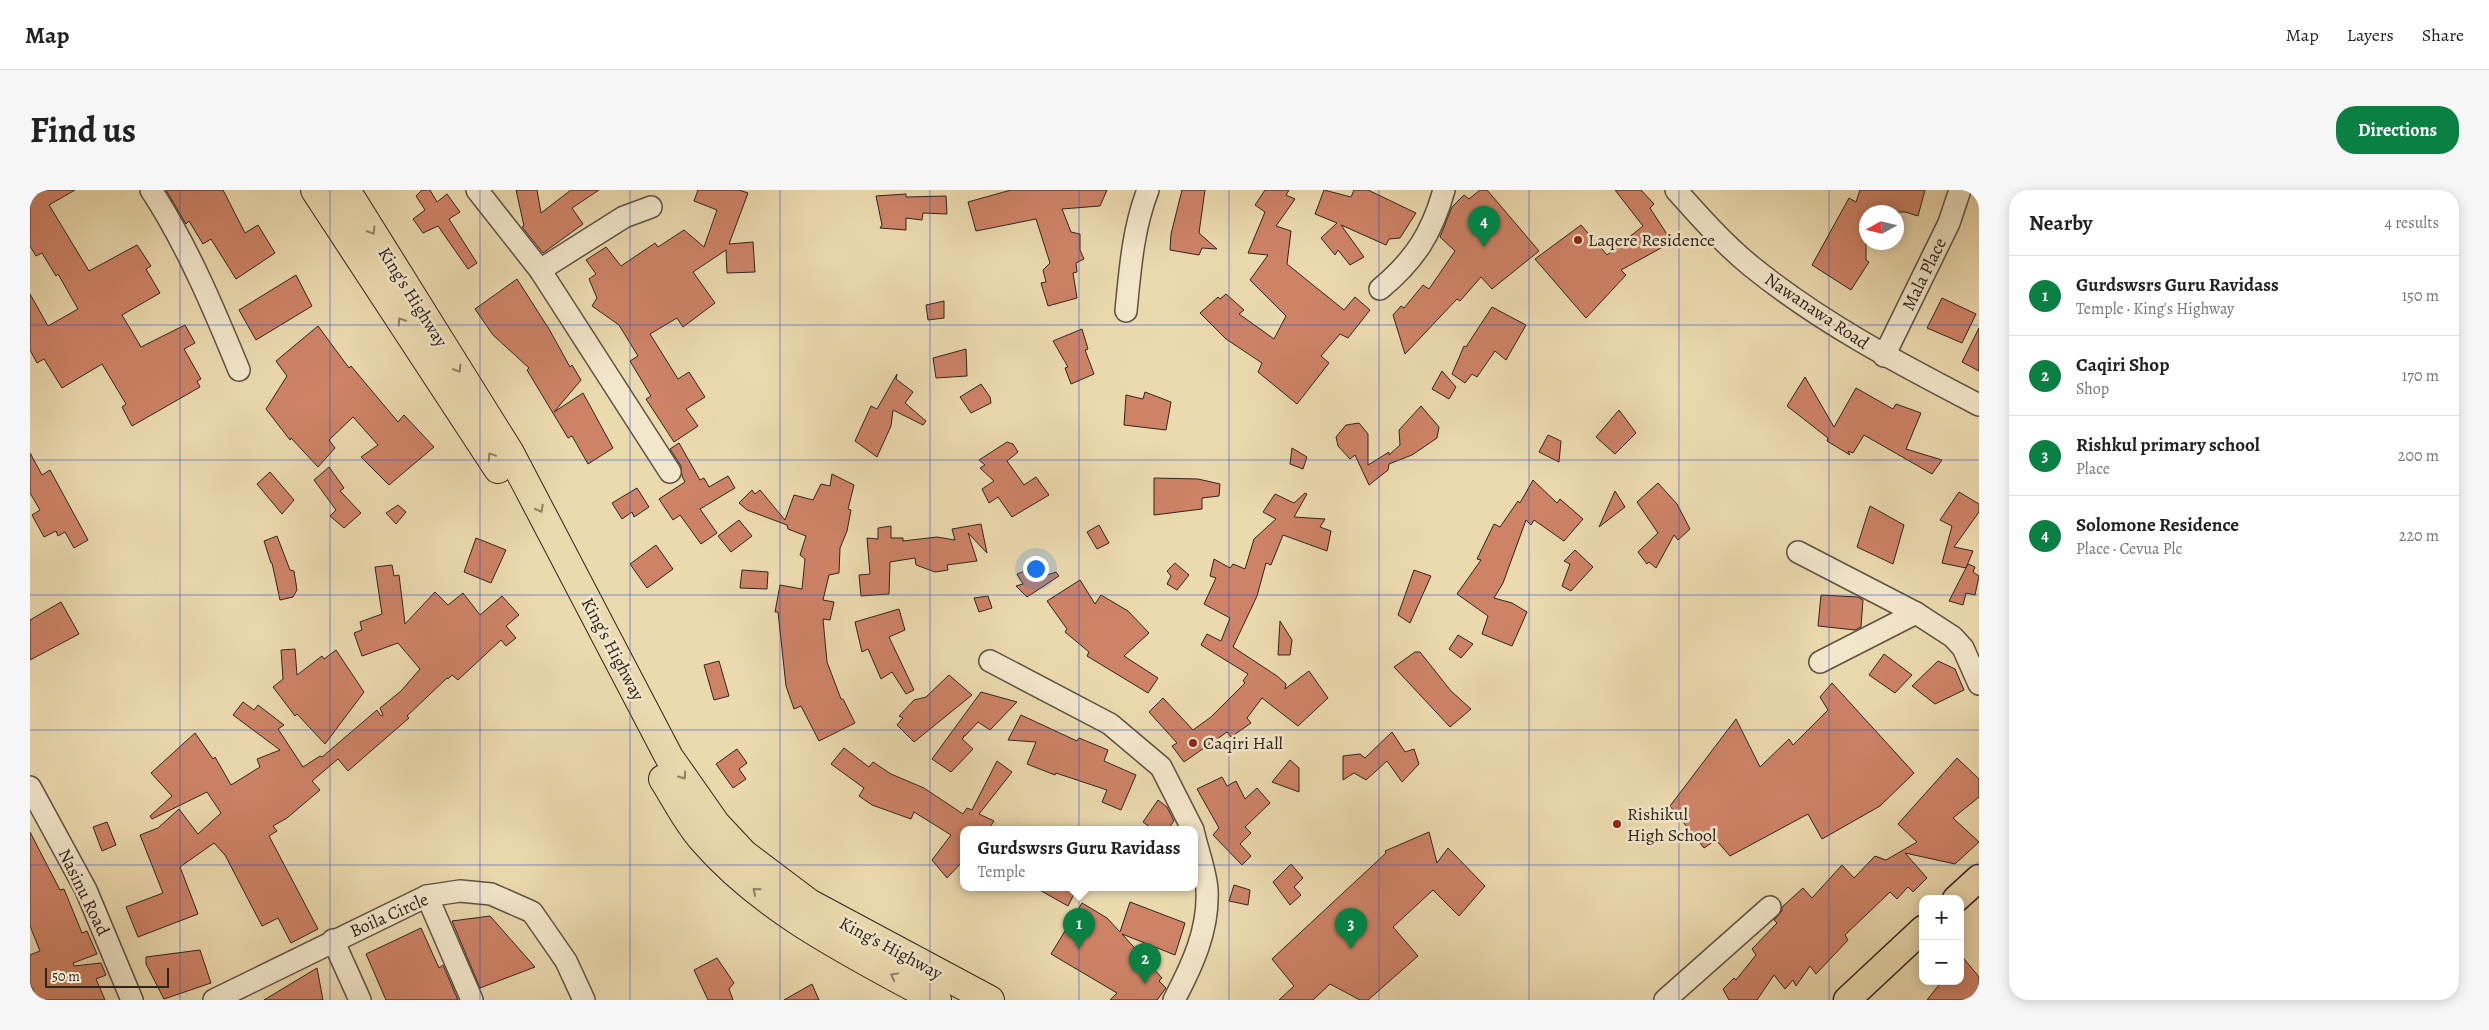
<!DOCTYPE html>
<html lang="en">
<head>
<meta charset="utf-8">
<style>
  :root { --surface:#fff; --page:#f6f6f6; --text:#222; --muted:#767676; --line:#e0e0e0; --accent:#0b8043 }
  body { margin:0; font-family:Alegreya,serif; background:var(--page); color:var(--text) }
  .controls { position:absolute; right:15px; bottom:15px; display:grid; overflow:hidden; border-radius:10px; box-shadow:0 2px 12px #0003 }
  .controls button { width:45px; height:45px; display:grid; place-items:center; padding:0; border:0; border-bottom:1px solid var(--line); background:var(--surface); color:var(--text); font:25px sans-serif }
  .compass { position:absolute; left:1829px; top:15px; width:45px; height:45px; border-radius:50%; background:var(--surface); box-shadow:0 2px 12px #0003; rotate:262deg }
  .scale { position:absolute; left:15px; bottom:12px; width:124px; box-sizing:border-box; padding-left:5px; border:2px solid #30241e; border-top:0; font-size:14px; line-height:18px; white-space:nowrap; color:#30241e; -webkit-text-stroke:4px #f3e7cb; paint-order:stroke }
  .you { position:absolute; left:1005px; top:378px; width:18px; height:18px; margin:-12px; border:4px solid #fff; border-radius:50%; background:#1a73e8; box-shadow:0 0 0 8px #1a73e833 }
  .badge { display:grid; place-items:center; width:32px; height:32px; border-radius:50%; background:var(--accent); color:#fff; font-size:16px; font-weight:700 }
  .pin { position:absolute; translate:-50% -41px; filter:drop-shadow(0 1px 2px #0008) }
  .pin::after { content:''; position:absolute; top:26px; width:18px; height:15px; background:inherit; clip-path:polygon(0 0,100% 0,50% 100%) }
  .popup { position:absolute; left:930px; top:636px; width:238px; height:65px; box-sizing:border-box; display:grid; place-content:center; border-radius:10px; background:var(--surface); filter:drop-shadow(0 1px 4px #0005); font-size:16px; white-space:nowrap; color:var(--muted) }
  .popup b { font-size:19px; color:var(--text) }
  .popup::after { content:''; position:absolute; left:50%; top:100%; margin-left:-10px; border:10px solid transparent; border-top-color:var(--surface) }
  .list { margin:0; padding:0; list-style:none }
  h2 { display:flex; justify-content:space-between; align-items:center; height:65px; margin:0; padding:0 20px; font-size:21px }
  h2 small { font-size:16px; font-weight:400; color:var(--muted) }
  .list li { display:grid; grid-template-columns:32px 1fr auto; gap:15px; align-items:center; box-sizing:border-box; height:80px; padding:0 20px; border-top:1px solid var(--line) }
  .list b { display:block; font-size:19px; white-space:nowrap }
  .list p { margin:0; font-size:16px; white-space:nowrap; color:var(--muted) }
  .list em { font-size:16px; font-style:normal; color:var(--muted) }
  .map { position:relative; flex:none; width:1949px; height:810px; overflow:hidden; border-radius:20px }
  header { display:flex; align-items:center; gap:30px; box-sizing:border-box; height:70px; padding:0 25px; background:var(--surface); border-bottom:1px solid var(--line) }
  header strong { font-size:24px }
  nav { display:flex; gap:28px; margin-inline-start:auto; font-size:18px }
  .intro { display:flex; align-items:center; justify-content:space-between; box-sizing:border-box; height:120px; padding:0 30px }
  h1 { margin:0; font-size:35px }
  .button { padding:12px 22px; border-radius:20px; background:var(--accent); color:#fff; font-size:18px; font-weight:700 }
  main { display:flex; gap:30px; padding:0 30px }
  aside { flex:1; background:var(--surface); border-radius:20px; box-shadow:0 2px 12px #0003 }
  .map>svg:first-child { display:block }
  .building { fill:#ce8367; stroke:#30241e }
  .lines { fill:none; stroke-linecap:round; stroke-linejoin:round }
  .minor-casing { stroke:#5f5242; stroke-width:24 }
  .major-casing { stroke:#30241e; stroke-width:29 }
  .highway-casing { stroke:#30241e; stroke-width:30 }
  .minor { stroke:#f3e7cb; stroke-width:21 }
  .major { stroke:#ecdaaf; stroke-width:26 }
  .highway { stroke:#ecdaaf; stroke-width:28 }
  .oneway { stroke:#8e7f66 }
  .grid { fill:none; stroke:#1d4ed8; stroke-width:1; stroke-opacity:0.55 }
  .poi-dot { fill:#8f2418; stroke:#f3e7cb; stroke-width:2 }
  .labels { text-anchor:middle; stroke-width:5; stroke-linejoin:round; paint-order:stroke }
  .poi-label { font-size:18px; fill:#30241e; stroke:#f3e7cb; text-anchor:start }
  .street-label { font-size:18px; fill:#30241e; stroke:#f3e7cb }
</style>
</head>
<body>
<header>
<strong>Map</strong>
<nav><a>Map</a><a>Layers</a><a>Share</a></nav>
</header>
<div class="intro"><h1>Find us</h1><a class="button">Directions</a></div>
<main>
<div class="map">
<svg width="1949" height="810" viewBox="0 0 1949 810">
  <rect width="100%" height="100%" fill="#ecdaaf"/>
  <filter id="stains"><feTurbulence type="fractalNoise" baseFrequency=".004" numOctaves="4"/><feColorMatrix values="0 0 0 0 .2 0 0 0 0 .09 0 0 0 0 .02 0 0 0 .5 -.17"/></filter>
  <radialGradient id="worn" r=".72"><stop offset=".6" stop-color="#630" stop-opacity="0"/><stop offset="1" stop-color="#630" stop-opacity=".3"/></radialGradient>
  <g class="building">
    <polygon points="0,0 45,0 19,15 59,81 107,55 121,76 116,79 130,103 92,125 111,157 155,135 165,153 154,159 171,189 167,191 170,197 102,236 92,217 96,214 72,174 32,198 14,169 7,173 0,160 0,104 18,136 48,119 28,84 26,86 12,63 6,66 0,56"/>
    <polygon points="136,0 193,0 215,43 228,35 245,63 206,89 181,49 173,54 159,31 156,34"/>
    <polygon points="392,0 400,0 407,12 417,4 430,22 419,29 447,73 438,79 408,36 393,43 383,29 395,20 386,6"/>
    <polygon points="486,0 507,0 511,23 541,0 569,0 542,18 553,34 513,63 492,37 494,36"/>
    <polygon points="668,0 709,0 718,3 699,54 723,52 725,82 697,83 696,60 663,82 685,113 653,137 647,128 620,144 648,189 659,182 675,207 656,219 668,236 644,252 616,209 621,206 600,171 608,166 589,135 562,116 567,108 559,89 566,84 556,70 576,57 591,76 625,53 628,57 654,40 674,57 687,20 664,11"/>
    <polygon points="981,0 1077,0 1070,16 1032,19 1041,42 1050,44 1050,60 1054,69 1046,73 1047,82 1043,83 1047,108 1018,116 1011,93 1016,92 1013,80 1020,73 1006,29 946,41 938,12"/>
    <polygon points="1152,0 1175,0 1169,43 1187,59 1172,58 1169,65 1140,60 1141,44"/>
    <polygon points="1235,0 1259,0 1256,5 1265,9 1246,36 1261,41 1257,74 1314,120 1325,107 1340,120 1318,148 1310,144 1291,166 1299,173 1267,214 1228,182 1232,173 1196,149 1170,123 1188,107 1190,109 1196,104 1214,120 1209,124 1244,149 1256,126 1220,90 1238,65 1218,63 1235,22 1225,15"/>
    <polygon points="1294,0 1321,7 1324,0 1338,0 1386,23 1370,48 1359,49 1356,55 1311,35 1334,67 1320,75 1308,60 1305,65 1291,48 1307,33 1285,24"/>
    <polygon points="1450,0 1457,0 1509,61 1462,99 1451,87 1430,111 1427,109 1375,164 1363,125 1371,116 1374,118 1393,95 1399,99 1425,61 1410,47 1422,17 1434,5 1439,9"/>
    <polygon points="1585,0 1611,0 1624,14 1620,18 1642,52 1591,80 1596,85 1556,128 1505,69 1551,35 1577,65 1613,36"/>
    <polygon points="1830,0 1895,0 1888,26 1875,22 1836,22 1836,70 1839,72 1821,100 1782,75 1819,8 1826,12"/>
    <polygon points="876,4 876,7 916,6 917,24 893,23 892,30 876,28 876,40 850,38 852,35 846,6"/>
    <polygon points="266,85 282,116 226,150 209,120"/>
    <polygon points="487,89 519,139 540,177 542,175 551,190 524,222 553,203 583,258 558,274 542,246 538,248 497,180 499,178 463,145 445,119"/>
    <polygon points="1912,108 1946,124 1932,153 1897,138"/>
    <polygon points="914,111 914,128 898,130 896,115"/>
    <polygon points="1462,117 1496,135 1476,170 1465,161 1447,187 1442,184 1435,193 1422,184 1434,156 1436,157"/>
    <polygon points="288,136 319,178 321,176 368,232 374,225 404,257 359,295 331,267 348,255 323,227 299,250 305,258 288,277 261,248 260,250 236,219 257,186 246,171"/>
    <polygon points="1949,138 1949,181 1932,172"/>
    <polygon points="1052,139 1058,159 1055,160 1064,184 1041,194 1035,178 1038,177 1023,151"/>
    <polygon points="936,159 937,186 906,188 903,168"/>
    <polygon points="1412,181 1426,197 1419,209 1402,199"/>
    <polygon points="867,184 866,189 883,202 875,213 896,231 893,235 863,220 861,236 847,267 825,251 841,216 847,219"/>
    <polygon points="1775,187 1804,237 1826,198 1863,219 1866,214 1891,223 1876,259 1912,270 1902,284 1834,245 1823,263 1818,261 1820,265 1797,251 1798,248 1757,216"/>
    <polygon points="951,194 960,207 961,213 941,223 930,207"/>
    <polygon points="1115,202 1141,212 1136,240 1094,235 1096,205 1113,209"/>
    <polygon points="1391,216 1409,237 1407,248 1382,265 1359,274 1358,280 1339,295 1325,265 1320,269 1308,256 1306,247 1316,235 1329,233 1338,244 1338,275 1359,262 1359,265 1370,255 1369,240"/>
    <polygon points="1589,220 1606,243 1585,264 1566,247"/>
    <polygon points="1518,245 1531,251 1529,272 1509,262"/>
    <polygon points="977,252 983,254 988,262 977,271 994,295 1006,287 1019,305 982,327 968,307 959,313 952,299 964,291 950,278 955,275 949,270"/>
    <polygon points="649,253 670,290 674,288 679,297 698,286 705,298 670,319 687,343 671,354 650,325 643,330 629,309 655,292 652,286 651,276 640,259"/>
    <polygon points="1262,258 1277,267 1273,279 1260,274"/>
    <polygon points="0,263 12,285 20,280 58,350 44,358 35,342 28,346 26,341 14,347 2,325 10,320 0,303"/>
    <polygon points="299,277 314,298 310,301 331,323 314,338 300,326 306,320 284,290"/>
    <polygon points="240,282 264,310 252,324 227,294"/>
    <polygon points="802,284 824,295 818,319 821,320 817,341 810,358 809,383 799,385 793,410 804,412 800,430 793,429 797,472 811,509 813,509 825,533 789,551 771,516 764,519 756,496 748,422 745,422 750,395 772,399 775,369 770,365 776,346 758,339 757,335 717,320 709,313 722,300 725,304 730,300 755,330 764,305 783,310 791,294 800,296"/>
    <polygon points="1124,288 1168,289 1190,294 1189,306 1172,308 1172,319 1124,325"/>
    <polygon points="1503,290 1527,313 1530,309 1553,329 1534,351 1504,330 1501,335 1496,330 1473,393 1464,408 1482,413 1497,422 1482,456 1452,444 1458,426 1427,404 1451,370 1447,369 1464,334 1470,337 1488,311 1490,313"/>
    <polygon points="1628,293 1647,314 1660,339 1648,350 1644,345 1626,378 1619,372 1617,374 1608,362 1628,343 1607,312"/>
    <polygon points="607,298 619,317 604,327 602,322 592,329 582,313"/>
    <polygon points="1585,301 1595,317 1569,337"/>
    <polygon points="1929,302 1949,314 1949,322 1924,357 1943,361 1936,378 1912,373 1922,336 1910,330"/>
    <polygon points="1275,303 1277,304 1264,327 1295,329 1290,337 1301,341 1297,361 1253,345 1241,375 1236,373 1227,406 1203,457 1247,486 1256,494 1255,499 1279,481 1298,508 1268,536 1232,508 1217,528 1221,533 1201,547 1197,542 1154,572 1142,556 1147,553 1119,522 1133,508 1163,540 1181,527 1215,493 1213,491 1218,484 1171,455 1177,444 1191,451 1200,428 1174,414 1186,388 1180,386 1184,369 1200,378 1203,374 1215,379 1224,349 1246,329 1233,322 1245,304 1264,313"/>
    <polygon points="368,315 376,322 366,334 356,323"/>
    <polygon points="1840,316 1874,335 1863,374 1827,357"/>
    <polygon points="709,330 722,346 701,362 688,346"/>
    <polygon points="951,334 957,363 938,343 947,371 917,375 918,380 905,382 886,375 885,368 860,372 859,404 831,406 829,385 840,384 837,348 848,349 848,338 861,336 861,348 873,348 873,351 907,347 925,350 922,339"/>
    <polygon points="1069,335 1079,353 1067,359 1057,342"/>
    <polygon points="247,346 260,380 264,381 267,400 263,407 250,410 242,373 241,373 234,351"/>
    <polygon points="446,348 476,360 461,393 434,382"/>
    <polygon points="626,355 643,379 617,398 600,374"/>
    <polygon points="1545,360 1563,377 1541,401 1532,396 1540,374 1534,371"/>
    <polygon points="1145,373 1159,385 1147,400 1137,394 1141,386 1137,381"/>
    <polygon points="1938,374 1945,377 1943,382 1949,386 1945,405 1936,403 1933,415 1919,411"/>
    <polygon points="362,375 364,386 369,385 375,434 405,402 418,415 433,403 450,425 472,406 489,425 476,436 486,448 476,456 471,450 428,490 422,485 418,489 417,488 377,526 379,528 318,581 308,569 282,591 290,600 257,628 243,636 247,641 239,646 288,739 261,753 248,728 232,736 195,665 184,653 150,677 168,724 108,747 96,717 133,703 110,645 128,638 149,619 168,644 191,623 177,602 122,629 120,626 142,606 121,583 165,543 183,569 185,567 201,595 230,577 227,569 250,560 203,525 213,512 224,520 228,515 254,535 248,539 273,577 290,566 292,567 347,520 351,526 353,525 350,518 371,501 390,479 368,453 332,466 324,443 332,440 330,432 352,424 345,377"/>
    <polygon points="1003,378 1005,381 1007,379 1011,387 1026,382 1029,386 997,407 986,396 993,394 987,384"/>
    <polygon points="712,380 738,382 737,399 710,398"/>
    <polygon points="1384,380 1401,386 1380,433 1368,425"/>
    <polygon points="1050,390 1065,414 1071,405 1098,421 1119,443 1094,466 1128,488 1118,503 1057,466 1059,462 1035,442 1037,439 1017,411"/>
    <polygon points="1791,405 1828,407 1833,410 1831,437 1825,440 1788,436"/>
    <polygon points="958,406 962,418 949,422 944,408"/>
    <polygon points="31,412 49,444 0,470 0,430"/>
    <polygon points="869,419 875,440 859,447 884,500 876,504 862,482 851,489 838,459 832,462 825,432"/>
    <polygon points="1250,431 1262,450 1260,465 1248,465"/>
    <polygon points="1428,445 1443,454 1431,468 1419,459"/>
    <polygon points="265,459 267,485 292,466 294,469 306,460 334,502 295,554 267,524 265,526 243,497 253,489 251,460"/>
    <polygon points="1385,462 1390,462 1421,501 1441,519 1420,537 1364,477"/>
    <polygon points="1854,464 1882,485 1865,503 1839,485"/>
    <polygon points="689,471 699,506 684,510 674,475"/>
    <polygon points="1908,471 1925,479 1934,500 1905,514 1882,496"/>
    <polygon points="919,485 942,505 884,552 867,535 873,528 869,526 884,510 896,507"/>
    <polygon points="1802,493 1884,583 1850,616 1792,649 1778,624 1700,666 1686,650 1674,658 1640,616 1706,529 1730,577 1759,549 1763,555 1798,520 1790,507"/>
    <polygon points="951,502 987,512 960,540 948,532 935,546 933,546 934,547 932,549 943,559 921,582 902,569"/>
    <polygon points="991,525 1047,551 1049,548 1078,560 1074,571 1106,585 1091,620 1072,612 1077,600 1026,583 1025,585 997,574 1006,552 978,550"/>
    <polygon points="1362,542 1375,562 1384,559 1389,574 1372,592 1357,571 1336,590 1324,583 1313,590 1313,566 1330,564 1335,568"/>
    <polygon points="814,558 839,577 843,572 861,584 894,598 933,624 937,618 942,620 967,571 982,582 949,624 964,631 958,640 934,640 934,670 917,688 902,670 921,645 884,622 881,629 842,615 829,606 834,598 801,574"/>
    <polygon points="707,559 717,573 709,579 716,589 703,598 686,574"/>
    <polygon points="1927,568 1949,589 1949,607 1923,628 1949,652 1925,674 1875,663 1897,688 1883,702 1878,697 1867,709 1860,702 1815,745 1818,750 1786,784 1780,776 1766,796 1763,790 1755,799 1744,785 1727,810 1699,810 1693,799 1704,788 1706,790 1726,765 1722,759 1747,733 1744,730 1752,721 1752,717 1773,698 1782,708 1812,675 1824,688 1845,666 1856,670 1887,652 1868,634"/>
    <polygon points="1260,570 1269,578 1269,602 1242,592"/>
    <polygon points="1192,587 1197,596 1206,591 1215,609 1227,598 1240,613 1215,637 1221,643 1210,654 1221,666 1212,675 1183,645 1189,638 1167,599"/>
    <polygon points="1128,610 1137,617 1144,631 1137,640 1124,640 1113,632"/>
    <polygon points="77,632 86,655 72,661 63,637"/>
    <polygon points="0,642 30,700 34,699 52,743 57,741 67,764 43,773 44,776 71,773 76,785 66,789 75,810 7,810 0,793 0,765 10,761 0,736"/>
    <polygon points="1399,642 1407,673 1418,658 1455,696 1429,726 1403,700 1363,737 1388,766 1338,810 1330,810 1300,794 1283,810 1249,810 1264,796 1242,769 1356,663 1355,661"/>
    <polygon points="1261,674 1273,688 1264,697 1271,705 1260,715 1243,692"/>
    <polygon points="1204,695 1220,700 1218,715 1199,711"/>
    <polygon points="1006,698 1047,698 1038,716"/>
    <polygon points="1100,712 1155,733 1145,765 1092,744 1132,788 1129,791 1136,798 1127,810 1080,810 1087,803 1021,764 1052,713 1077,728 1090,742"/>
    <polygon points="460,726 505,777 450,798 422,731"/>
    <polygon points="391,738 409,778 413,775 428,810 356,810 336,764"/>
    <polygon points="170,760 181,793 134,809 116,774 116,767"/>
    <polygon points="1930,764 1949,787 1949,804 1943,810 1897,810 1912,791 1930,791"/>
    <polygon points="687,768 704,793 699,799 703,810 678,810 664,780"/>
    <polygon points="287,778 293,810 234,810"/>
    <polygon points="782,794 789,810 754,810"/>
  </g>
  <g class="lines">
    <g class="minor-casing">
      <g id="minor">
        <path d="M121,0C157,55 184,119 209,180"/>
        <polyline points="447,0 510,80 640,282"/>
        <path d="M1646,0C1669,26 1694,54 1721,76C1791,133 1870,174 1949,215"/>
        <polyline points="510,80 594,27 621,17"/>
        <path d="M1350,99C1385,70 1402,43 1414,0"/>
        <path d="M1096,121C1100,80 1103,38 1118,0"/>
        <polyline points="1854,166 1919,33 1930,0"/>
        <polyline points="1768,362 1886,423 1923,447 1933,458 1949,494"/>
        <polyline points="960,471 1080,534 1131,577 1163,640"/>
        <polyline points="1790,472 1886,423"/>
        <polyline points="0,597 56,700 102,810"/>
        <polyline points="397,706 442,810"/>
        <polyline points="303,750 330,810"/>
        <polyline points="184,810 397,706 430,701 461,704 502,722 536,771 554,810"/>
        <path d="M1144,810C1162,776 1179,740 1177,700C1176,682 1168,662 1164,644"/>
        <polyline points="1635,810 1740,717"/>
      </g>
    </g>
    <g class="major-casing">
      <g id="major">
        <polyline points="1926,709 1949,688"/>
        <polyline points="1817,810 1893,739"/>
      </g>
    </g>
    <g class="highway-casing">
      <g id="highway">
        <polyline points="285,0 468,279"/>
        <polyline points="316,0 480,263 639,567 686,634 714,664 779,713 960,810"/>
        <path d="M633,589C645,608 657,632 672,649C735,722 823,764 907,810"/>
      </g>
    </g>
    <use href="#minor" class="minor"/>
    <use href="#major" class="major"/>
    <use href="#highway" class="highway"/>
  </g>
  <defs><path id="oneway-chevron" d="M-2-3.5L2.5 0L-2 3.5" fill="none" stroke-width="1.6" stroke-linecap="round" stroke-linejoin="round" transform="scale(1.25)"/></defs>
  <g class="oneway">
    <use href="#oneway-chevron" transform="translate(342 41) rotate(58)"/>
    <use href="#oneway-chevron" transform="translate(371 131) rotate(-123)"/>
    <use href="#oneway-chevron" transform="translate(428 179) rotate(58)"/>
    <use href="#oneway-chevron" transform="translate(461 266) rotate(-123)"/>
    <use href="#oneway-chevron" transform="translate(510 319) rotate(62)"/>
    <use href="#oneway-chevron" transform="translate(653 586) rotate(55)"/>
    <use href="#oneway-chevron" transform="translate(726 701) rotate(-140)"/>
    <use href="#oneway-chevron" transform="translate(864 786) rotate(-151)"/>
  </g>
  <path class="grid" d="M150,0V810M300,0V810M450,0V810M600,0V810M750,0V810M900,0V810M1049,0V810M1199,0V810M1349,0V810M1499,0V810M1649,0V810M1799,0V810M0,135H1949M0,270H1949M0,405H1949M0,540H1949M0,675H1949"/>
  <g class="poi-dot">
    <circle cx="1548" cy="50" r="5"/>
    <circle cx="1163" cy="553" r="5"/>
    <circle cx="1587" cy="634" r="5"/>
  </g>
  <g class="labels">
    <g class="poi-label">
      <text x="1558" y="56">Laqere Residence</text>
      <text x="1173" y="559">Caqiri Hall</text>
      <text x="1597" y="630">Rishikul<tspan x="1597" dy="21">High School</tspan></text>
    </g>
    <g class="street-label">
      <text transform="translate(1894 84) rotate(-64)" y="6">Mala Place</text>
      <text transform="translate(383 107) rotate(58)" y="6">King's Highway</text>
      <text transform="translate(1787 121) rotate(34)" y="6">Nawanawa Road</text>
      <text transform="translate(583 459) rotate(62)" y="6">King's Highway</text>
      <text transform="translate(54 702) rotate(64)" y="6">Nasinu Road</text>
      <text transform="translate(359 725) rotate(-24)" y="6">Boila Circle</text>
      <text transform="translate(861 758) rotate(28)" y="6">King's Highway</text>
    </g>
  </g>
  <rect width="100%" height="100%" filter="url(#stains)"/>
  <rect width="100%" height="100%" fill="url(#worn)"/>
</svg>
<div class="controls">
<button>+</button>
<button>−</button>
</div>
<svg class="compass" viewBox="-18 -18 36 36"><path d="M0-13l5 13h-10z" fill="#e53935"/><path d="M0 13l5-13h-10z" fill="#767676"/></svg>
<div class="scale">50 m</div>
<div class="you"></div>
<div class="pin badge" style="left:1049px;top:759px">1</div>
<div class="popup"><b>Gurdswsrs Guru Ravidass</b>Temple</div>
<div class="pin badge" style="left:1115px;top:794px">2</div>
<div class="pin badge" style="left:1321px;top:759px">3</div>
<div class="pin badge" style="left:1454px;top:57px">4</div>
</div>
<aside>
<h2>Nearby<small>4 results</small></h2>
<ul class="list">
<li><span class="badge">1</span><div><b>Gurdswsrs Guru Ravidass</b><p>Temple · King's Highway</p></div><em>150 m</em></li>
<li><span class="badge">2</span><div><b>Caqiri Shop</b><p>Shop</p></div><em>170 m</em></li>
<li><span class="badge">3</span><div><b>Rishkul primary school</b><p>Place</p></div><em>200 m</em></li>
<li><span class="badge">4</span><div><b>Solomone Residence</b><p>Place · Cevua Plc</p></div><em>220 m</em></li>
</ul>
</aside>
</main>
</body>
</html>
